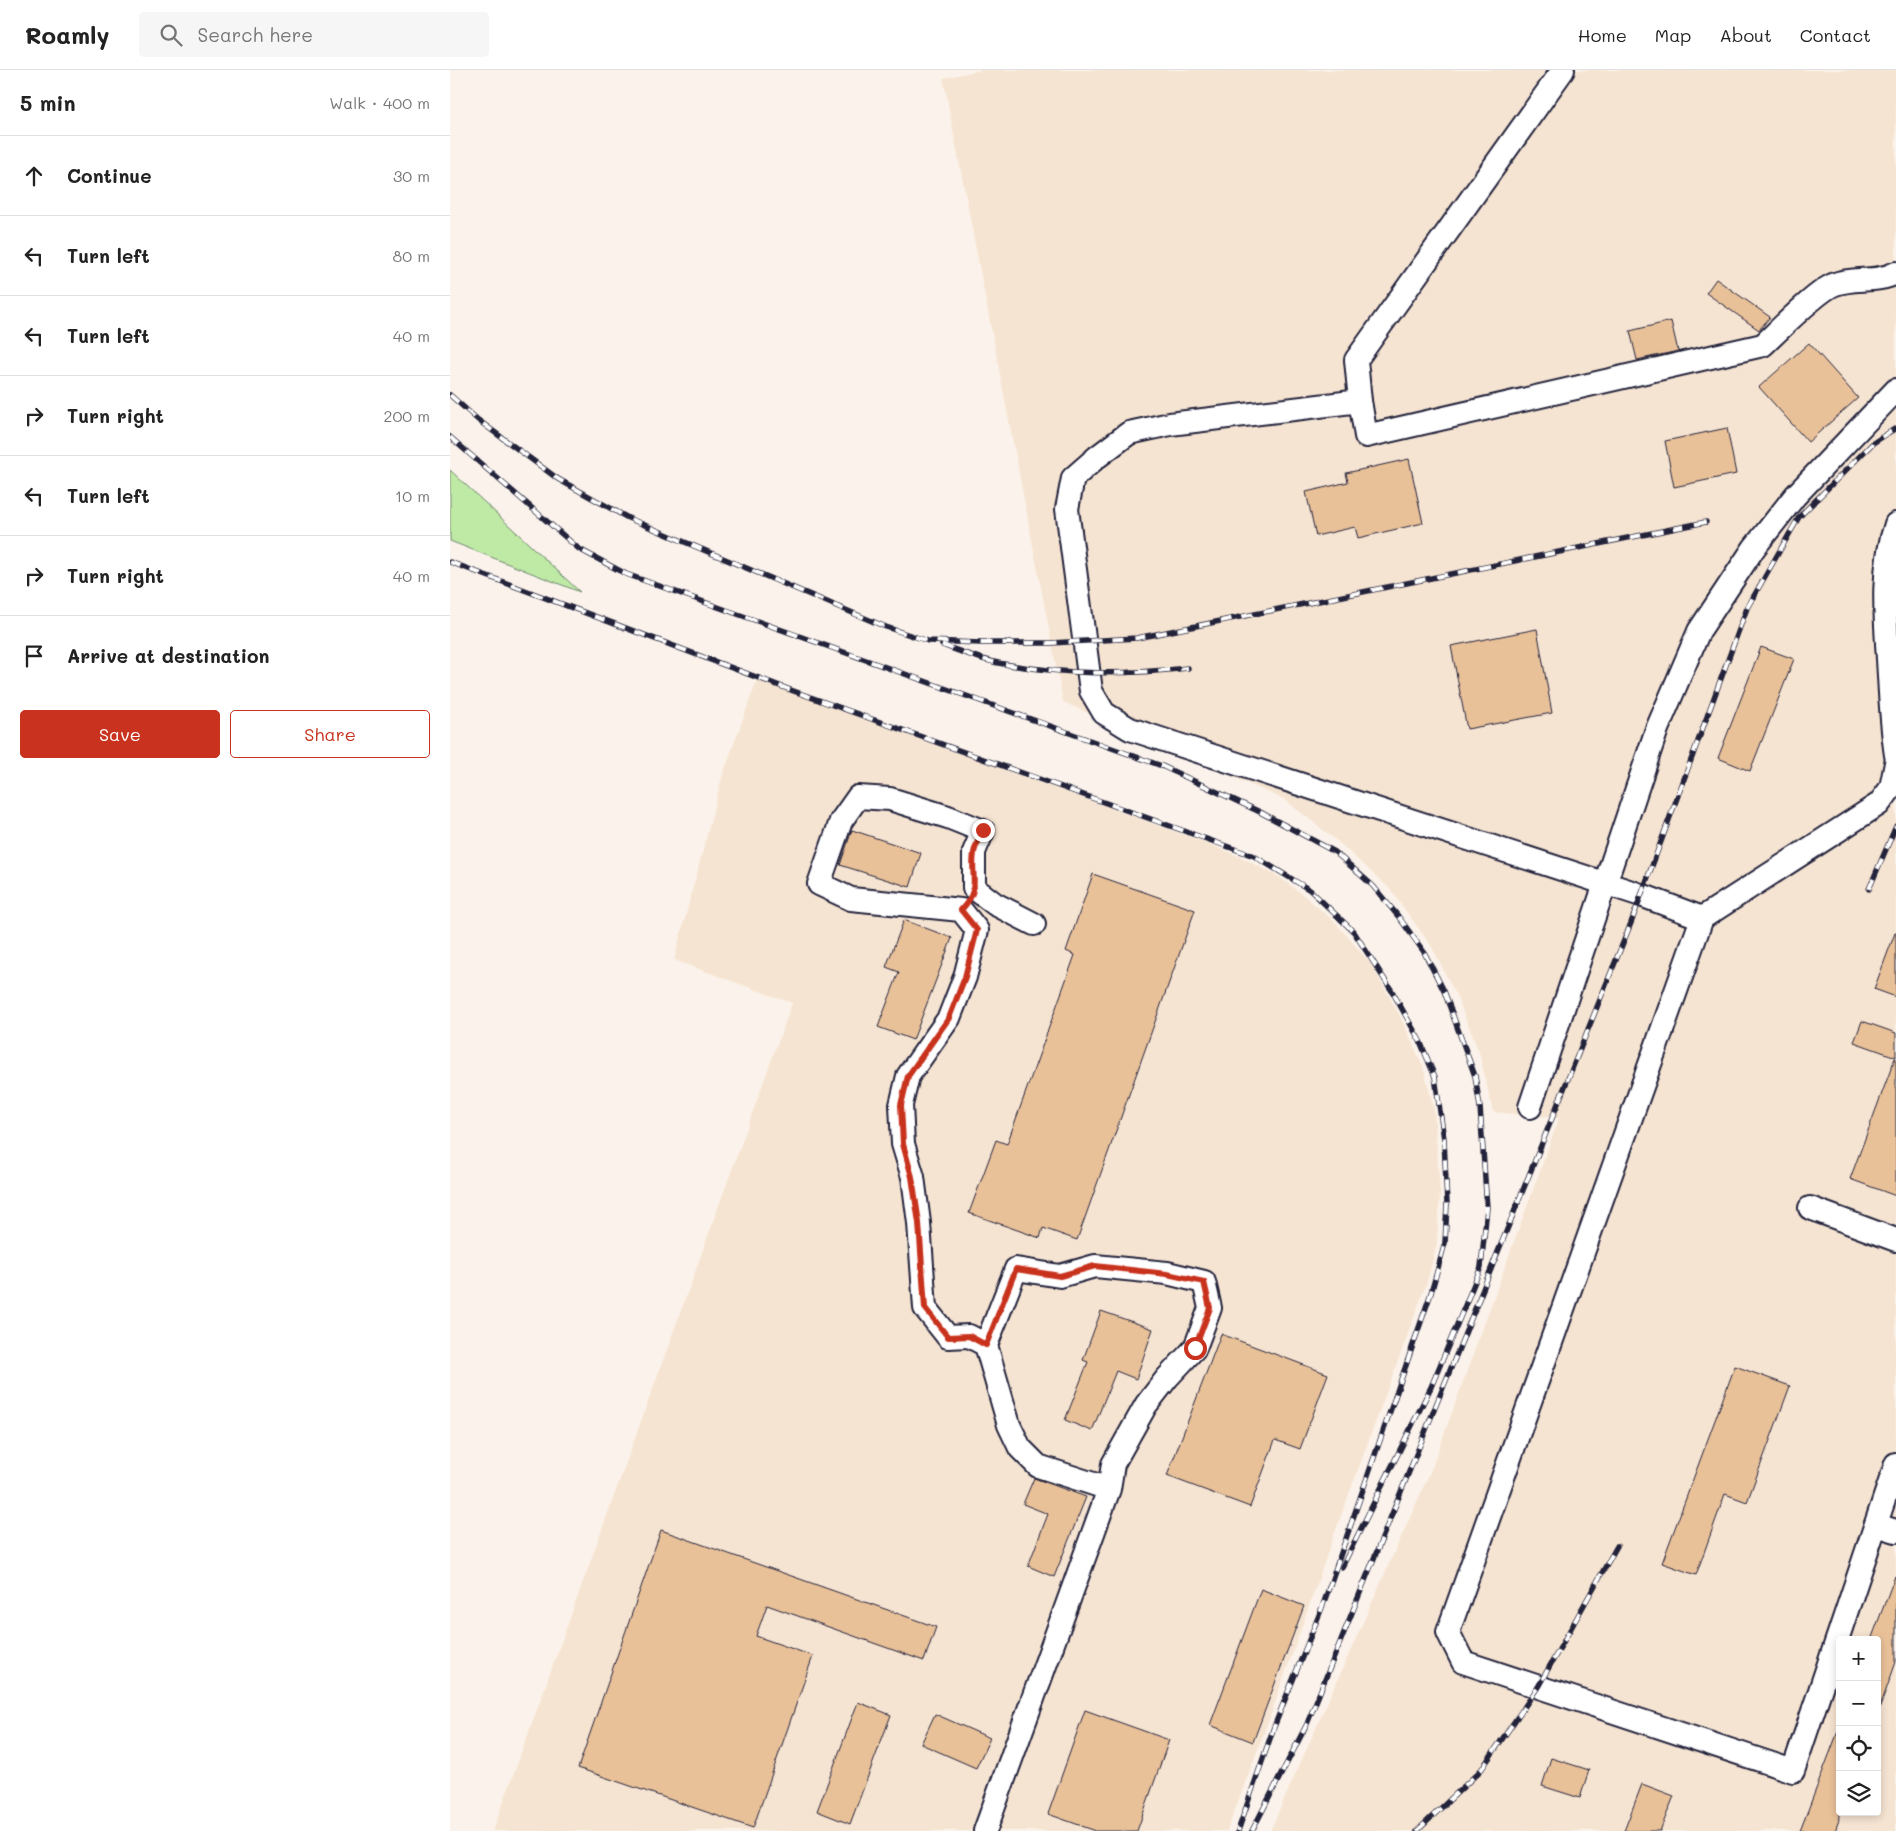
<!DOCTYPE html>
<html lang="en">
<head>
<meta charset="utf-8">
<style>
  :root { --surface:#fff; --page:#f6f6f6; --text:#222; --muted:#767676; --line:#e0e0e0; --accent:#c8321e }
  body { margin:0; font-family:Mali,sans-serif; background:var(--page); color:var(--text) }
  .controls { position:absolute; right:15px; bottom:15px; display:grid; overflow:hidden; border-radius:5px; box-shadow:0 2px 8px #0003 }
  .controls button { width:45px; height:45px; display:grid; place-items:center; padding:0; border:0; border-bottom:1px solid var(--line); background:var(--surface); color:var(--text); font:25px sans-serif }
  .stop { position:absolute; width:15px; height:15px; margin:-11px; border:4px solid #c8321e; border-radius:50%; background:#fff }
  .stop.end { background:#c8321e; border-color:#fff; box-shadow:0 1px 5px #0008 }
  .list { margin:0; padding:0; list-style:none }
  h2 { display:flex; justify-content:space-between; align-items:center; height:65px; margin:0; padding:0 20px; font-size:21px }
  h2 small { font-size:16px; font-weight:400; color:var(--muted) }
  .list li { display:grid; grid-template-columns:32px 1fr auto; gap:15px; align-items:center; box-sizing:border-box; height:80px; padding:0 20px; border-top:1px solid var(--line) }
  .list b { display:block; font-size:19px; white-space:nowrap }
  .list em { font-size:16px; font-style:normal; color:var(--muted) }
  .actions { display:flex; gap:10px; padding:15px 20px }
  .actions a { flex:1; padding:11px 0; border:1px solid var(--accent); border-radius:5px; text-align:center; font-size:18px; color:var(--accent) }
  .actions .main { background:var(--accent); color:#fff }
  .icon { flex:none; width:28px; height:28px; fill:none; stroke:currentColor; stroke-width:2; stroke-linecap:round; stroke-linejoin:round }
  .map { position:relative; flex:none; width:1446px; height:1761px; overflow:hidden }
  header { display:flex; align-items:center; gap:30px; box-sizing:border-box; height:70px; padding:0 25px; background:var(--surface); border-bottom:1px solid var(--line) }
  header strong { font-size:24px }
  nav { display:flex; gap:28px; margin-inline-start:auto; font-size:18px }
  .search { width:350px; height:45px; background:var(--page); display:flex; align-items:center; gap:12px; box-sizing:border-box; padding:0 18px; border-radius:5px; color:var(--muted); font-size:19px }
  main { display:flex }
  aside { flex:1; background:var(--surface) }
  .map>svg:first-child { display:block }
  .built { fill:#f6e4d2; fill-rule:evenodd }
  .green { fill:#bfeaa6; stroke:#708670 }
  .building { fill:#e9c199; stroke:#22223b }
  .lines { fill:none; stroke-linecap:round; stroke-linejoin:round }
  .minor-casing { stroke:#22223b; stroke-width:26 }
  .minor { stroke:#fff; stroke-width:22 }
  .rail-casing { stroke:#22223b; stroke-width:5.5 }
  .rail { stroke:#fff; stroke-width:4; stroke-dasharray:11; stroke-linecap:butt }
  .route { stroke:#c8321e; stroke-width:6 }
</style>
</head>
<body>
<header>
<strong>Roamly</strong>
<div class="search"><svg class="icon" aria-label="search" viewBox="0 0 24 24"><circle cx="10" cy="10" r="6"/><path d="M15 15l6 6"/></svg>Search here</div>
<nav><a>Home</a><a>Map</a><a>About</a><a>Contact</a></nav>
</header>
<main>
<aside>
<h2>5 min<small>Walk · 400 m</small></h2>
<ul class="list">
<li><svg class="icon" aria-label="ahead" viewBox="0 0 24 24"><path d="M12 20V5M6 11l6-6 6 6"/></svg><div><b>Continue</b></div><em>30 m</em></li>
<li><svg class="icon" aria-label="left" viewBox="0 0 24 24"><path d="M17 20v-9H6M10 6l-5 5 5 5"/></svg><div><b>Turn left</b></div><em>80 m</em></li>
<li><svg class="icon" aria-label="left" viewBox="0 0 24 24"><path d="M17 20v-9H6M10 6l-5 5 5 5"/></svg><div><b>Turn left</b></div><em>40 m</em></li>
<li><svg class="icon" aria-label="right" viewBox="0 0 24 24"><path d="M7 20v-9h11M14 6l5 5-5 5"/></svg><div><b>Turn right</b></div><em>200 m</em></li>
<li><svg class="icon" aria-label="left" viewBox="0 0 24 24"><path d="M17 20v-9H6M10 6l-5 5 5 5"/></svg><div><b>Turn left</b></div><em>10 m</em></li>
<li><svg class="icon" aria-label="right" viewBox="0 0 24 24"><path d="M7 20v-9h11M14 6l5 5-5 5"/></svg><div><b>Turn right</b></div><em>40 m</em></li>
<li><svg class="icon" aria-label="arrive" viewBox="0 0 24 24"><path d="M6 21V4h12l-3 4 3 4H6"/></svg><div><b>Arrive at destination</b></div></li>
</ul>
<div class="actions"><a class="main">Save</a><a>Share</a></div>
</aside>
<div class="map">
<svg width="1446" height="1761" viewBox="0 0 1446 1761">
  <rect width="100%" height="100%" fill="#fbf3eb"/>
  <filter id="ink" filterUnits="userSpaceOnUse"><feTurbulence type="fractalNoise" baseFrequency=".02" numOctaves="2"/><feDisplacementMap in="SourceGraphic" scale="10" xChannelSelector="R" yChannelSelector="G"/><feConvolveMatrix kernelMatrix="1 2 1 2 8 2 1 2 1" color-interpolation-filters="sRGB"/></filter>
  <g filter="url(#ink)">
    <g class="built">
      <path d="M531,0H1446V1761H820L981,1400L1109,1048L1043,1042L1029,982L1007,927L982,877L940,819L887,771L835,730L613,632L493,8ZM1390,1570H1427V1742H1390Z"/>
      <polygon points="307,610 757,773 793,788 829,807 856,827 886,853 921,894 949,944 973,996 984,1039 990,1123 987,1174 977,1212 884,1465 820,1647 777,1761 43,1761 342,933 224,890 272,707"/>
    </g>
    <polygon class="green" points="0,400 130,522 0,471"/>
    <g class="building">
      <polygon points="1266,209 1320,247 1309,260 1256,223"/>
      <polygon points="1221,251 1228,281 1187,290 1180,261"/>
      <polygon points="1359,273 1408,328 1358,372 1309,317"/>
      <polygon points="1277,358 1286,404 1224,417 1215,371"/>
      <polygon points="959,389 973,453 908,468 905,457 866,466 856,422 898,412 896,403"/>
      <polygon points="1087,559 1102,643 1017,659 1001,576"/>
      <polygon points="1311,577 1344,589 1300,701 1268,688"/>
      <polygon points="402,760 471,783 460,817 390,795"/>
      <polygon points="643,804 745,840 627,1170 593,1158 590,1168 519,1143 546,1070 557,1074 625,885 616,881"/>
      <polygon points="454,850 502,868 463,970 428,957 449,902 436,897"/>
      <polygon points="1445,863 1446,863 1446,927 1424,919"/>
      <polygon points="1412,951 1446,963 1446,987 1404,972"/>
      <polygon points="1445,988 1446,988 1446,1126 1400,1109"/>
      <polygon points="651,1241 703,1259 686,1309 666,1301 642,1361 615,1350 638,1292 633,1290"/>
      <polygon points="771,1264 878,1304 850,1379 825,1370 800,1437 717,1406"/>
      <polygon points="1285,1296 1340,1316 1297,1432 1275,1424 1246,1505 1212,1493"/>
      <polygon points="584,1408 636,1427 604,1507 578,1496 598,1444 573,1434"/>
      <polygon points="211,1460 486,1557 474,1591 317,1535 306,1566 363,1586 303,1758 128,1698"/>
      <polygon points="1445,1506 1446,1506 1446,1592 1429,1640 1427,1640 1427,1570 1421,1570"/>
      <polygon points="811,1519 854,1536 803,1672 760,1655"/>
      <polygon points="408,1632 441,1645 400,1754 367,1741"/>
      <polygon points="635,1640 719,1670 687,1761 646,1761 598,1744"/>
      <polygon points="485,1644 540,1668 526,1698 471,1674"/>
      <polygon points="1389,1659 1390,1747 1385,1761 1350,1761"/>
      <polygon points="1101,1688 1139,1700 1130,1728 1092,1716"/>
      <polygon points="1192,1714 1224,1726 1210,1761 1174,1761"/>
    </g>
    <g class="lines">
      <g class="minor-casing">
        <g id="minor">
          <path d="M1446,203C1427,213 1405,207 1385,214C1368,220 1328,261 1313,275L916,366L910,331L720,354L679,363L647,387L623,408L617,439L641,621L654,643L680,659L1191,825L1252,848L1429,734L1441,718L1446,693"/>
          <polyline points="910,331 906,290 1113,0"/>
          <path d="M1446,454C1431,497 1435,544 1438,589C1440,621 1441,653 1446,685"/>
          <polyline points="1252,848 998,1562 1013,1592 1343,1701 1446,1394"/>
          <polyline points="1080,1037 1207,659 1249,561 1304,478 1345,426 1446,320"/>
          <polyline points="1360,1138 1446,1170"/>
          <polyline points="536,1275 519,1266 498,1267 475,1238 469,1153 463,1107 453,1074 451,1035 458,1006 499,948 515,907 527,860 511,840 401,829 369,814 391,751 408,727 440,729 498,747 533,761 524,782 524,818 545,834 584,854"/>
          <polyline points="1426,1455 1446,1461"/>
          <polyline points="535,1761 659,1419 588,1396 570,1378 559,1355 536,1275 566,1199 610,1206 645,1196 717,1203 754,1212 760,1238 745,1278 717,1308 696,1335 663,1394 659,1419"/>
        </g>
      </g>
      <use href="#minor" class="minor"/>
      <g class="rail-casing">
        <g id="rail">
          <polyline points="0,325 28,350 108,409 178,448 436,557 478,571 531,573 601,573 687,568 1256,452"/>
          <polyline points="0,367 129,479 176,504 712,696 810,742 885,782 923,816 948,846 974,882 994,921 1025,1006 1030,1037 1037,1138 1031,1197 981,1317 892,1497"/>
          <polyline points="0,492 338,619 804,786 860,820 904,862 942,921 970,971 985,1007 994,1069 997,1134 995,1173 981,1223 873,1535 824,1657 788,1761"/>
          <path d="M492,575C512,582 533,591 554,594C618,605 674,605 738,598"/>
          <polyline points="1419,819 1446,756"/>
          <polyline points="802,1761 857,1654 1181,853 1297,538 1349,447 1423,373 1446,358"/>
          <polyline points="967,1761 1031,1700 1088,1617 1167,1476"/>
        </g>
      </g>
      <use href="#rail" class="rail"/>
    </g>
  </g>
  <g class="lines" filter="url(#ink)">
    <path class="route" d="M533,760C530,767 525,776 524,783C520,808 532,818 511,840L527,860L515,907L499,948L458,1006L451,1035L453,1074L462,1107L469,1153L475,1238L498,1267L519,1266L536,1275L566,1199L610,1206L645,1196L717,1204L754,1212L760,1238L745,1278"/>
  </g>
</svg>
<div class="controls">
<button>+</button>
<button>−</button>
<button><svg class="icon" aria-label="locate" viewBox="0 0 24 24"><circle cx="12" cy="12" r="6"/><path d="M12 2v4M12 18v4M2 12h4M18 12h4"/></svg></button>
<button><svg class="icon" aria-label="layers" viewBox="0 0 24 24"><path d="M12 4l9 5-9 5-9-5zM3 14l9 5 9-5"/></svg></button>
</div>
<div class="stop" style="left:745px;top:1278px"></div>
<div class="stop end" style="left:533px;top:760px"></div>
</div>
</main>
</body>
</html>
